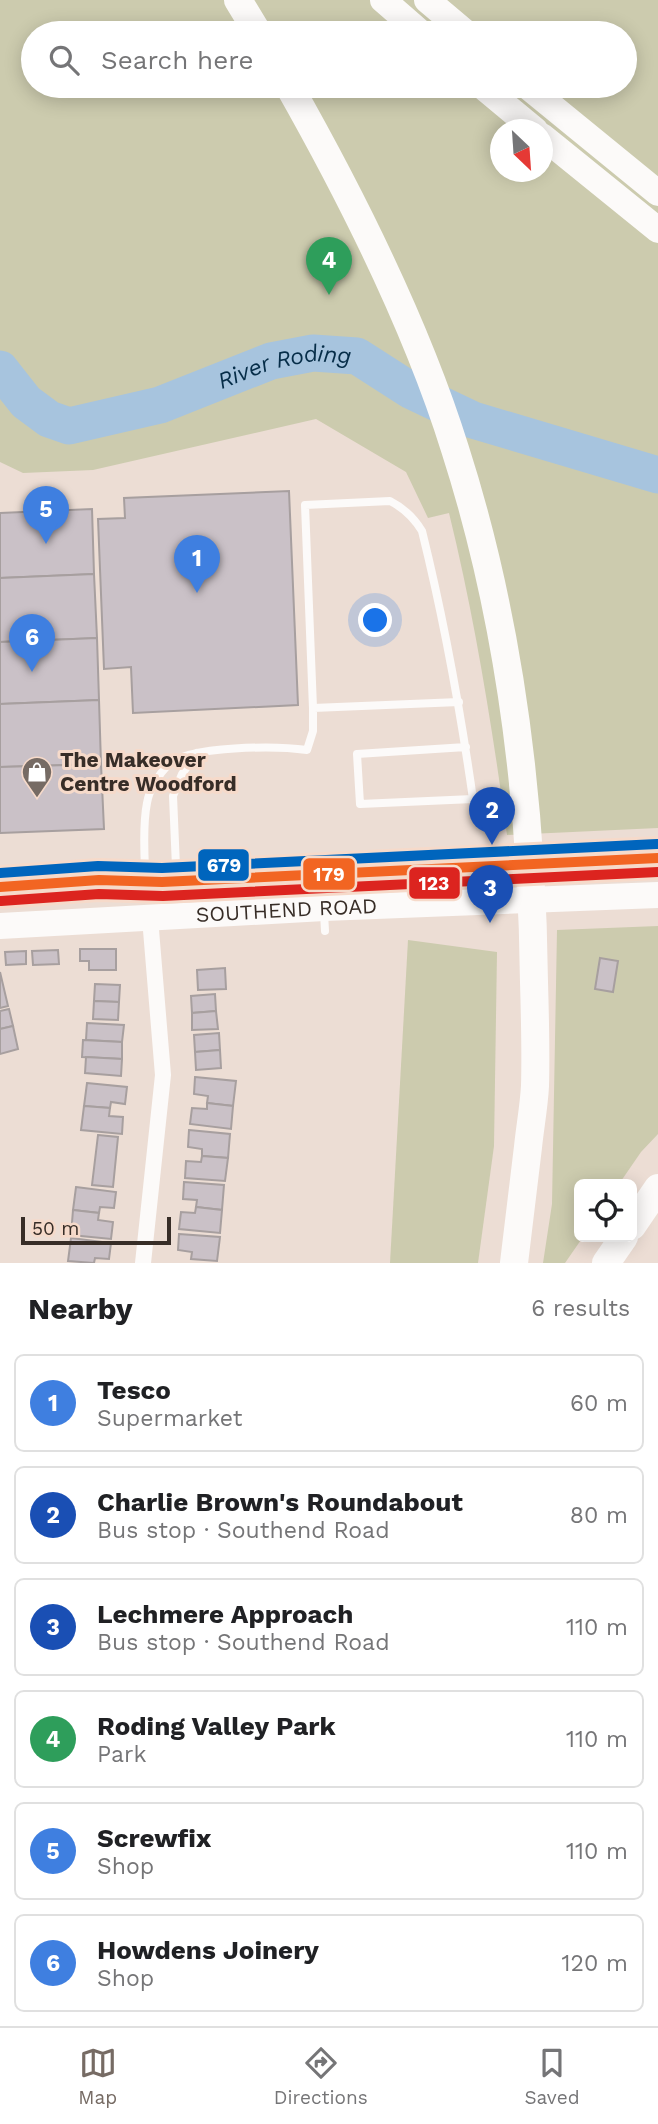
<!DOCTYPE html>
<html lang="en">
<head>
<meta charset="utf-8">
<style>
  :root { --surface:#fff; --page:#f6f6f6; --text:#202124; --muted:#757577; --line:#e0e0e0; --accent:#766b64 }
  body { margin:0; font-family:"Work Sans",sans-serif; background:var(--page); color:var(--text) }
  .controls { position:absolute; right:21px; bottom:21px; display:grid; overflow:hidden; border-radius:10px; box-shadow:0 4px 18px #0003 }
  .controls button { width:63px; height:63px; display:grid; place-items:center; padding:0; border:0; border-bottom:2px solid var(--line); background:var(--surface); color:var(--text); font:35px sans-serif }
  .compass { position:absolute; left:490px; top:119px; width:63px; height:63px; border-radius:50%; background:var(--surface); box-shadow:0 4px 18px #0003; rotate:155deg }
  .scale { position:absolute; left:21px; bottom:18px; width:150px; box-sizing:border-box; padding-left:7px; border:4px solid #372d27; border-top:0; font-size:19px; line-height:24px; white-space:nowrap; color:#372d27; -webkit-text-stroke:5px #f6daca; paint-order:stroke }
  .you { position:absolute; left:376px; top:621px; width:24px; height:24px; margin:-18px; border:5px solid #fff; border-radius:50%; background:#1a73e8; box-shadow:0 0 0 10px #1a73e833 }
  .badge { display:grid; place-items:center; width:46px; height:46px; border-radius:50%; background:var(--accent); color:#fff; font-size:23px; font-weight:700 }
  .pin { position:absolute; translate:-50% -58px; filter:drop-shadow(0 2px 4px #0008) }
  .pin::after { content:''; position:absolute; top:37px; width:24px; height:21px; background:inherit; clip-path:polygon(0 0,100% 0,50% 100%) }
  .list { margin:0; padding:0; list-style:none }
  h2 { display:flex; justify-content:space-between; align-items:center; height:91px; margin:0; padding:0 28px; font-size:30px }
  h2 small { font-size:23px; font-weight:400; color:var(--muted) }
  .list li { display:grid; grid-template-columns:46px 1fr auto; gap:21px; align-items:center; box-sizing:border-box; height:98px; margin:0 14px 14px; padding:0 14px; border:2px solid var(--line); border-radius:10px }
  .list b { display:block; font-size:26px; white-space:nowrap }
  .list p { margin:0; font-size:23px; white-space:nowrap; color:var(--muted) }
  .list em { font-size:23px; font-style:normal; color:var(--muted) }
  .icon { flex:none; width:38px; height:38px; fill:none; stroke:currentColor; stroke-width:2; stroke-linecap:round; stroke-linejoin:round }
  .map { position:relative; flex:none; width:658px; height:1263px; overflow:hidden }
  .search { position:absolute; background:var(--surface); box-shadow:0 4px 18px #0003; left:21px; right:21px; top:21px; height:77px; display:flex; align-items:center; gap:18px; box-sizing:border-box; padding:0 24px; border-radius:38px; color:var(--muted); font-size:26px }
  .sheet { height:763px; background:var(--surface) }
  nav { display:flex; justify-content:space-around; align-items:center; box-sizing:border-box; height:98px; border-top:2px solid var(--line); background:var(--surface); font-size:19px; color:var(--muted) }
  nav a { display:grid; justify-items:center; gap:4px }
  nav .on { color:var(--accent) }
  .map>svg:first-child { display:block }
  .green { fill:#cccbae; fill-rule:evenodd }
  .water { fill:#a7c4de }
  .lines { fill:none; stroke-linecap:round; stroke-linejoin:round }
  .river { stroke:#a7c4de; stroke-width:37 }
  .building { fill:#cac1c7; stroke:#a79f9f; stroke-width:2 }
  .service { stroke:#fcfaf9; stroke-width:8 }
  .minor { stroke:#fcfaf9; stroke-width:16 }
  .trunk { stroke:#fcfaf9; stroke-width:26 }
  .motorway { stroke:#fcfaf9; stroke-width:28 }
  .bus-1-casing { stroke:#f6daca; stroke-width:16 }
  .bus-2-casing { stroke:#f6daca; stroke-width:16 }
  .bus-3-casing { stroke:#f6daca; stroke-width:16 }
  .bus-1 { stroke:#f26522; stroke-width:10 }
  .bus-2 { stroke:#dc241f; stroke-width:10 }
  .bus-3 { stroke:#0065bd; stroke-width:10 }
  .labels { text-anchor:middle; stroke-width:6; stroke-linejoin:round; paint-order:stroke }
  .poi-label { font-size:21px; font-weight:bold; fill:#372d27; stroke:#f6daca; text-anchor:start }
  .street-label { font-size:21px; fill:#372d27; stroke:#f6daca }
  .water-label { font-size:23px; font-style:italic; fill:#062d48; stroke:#f6daca }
  .line-badge { stroke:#f6daca; stroke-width:2.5 }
  .badge-label { font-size:19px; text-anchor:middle; font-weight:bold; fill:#fff }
</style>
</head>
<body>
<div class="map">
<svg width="658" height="1263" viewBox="0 0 658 1263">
  <rect width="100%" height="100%" fill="#ecddd4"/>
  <g class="green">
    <path d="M0,0H658V828L507,835C492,726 475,619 449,513L428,518L406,472L316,419L93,470L23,473L0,462ZM33,33H625V86H33ZM500,130H542V172H500Z"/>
    <polygon points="658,926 658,1134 641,1152 619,1184 579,1184 579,1237 583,1237 565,1263 543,1263 552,1204 557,930"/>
    <polygon points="408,940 497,952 494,1146 478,1263 390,1263"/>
  </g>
  <polygon class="water" points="0,354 32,391 56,409 64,440 19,414 0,388"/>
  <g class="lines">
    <path class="river" id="s1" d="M0,369L26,402L49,419L69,426L160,405L271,361L313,353L357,356L410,390L473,420L658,475"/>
  </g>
  <g class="building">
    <polygon points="289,491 298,705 133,713 131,667 104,669 98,519 125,518 124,498"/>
    <polygon points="92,509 94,574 0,578 0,513"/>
    <polygon points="94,574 97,638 0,642 0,578"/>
    <polygon points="97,638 99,700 0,704 0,642"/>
    <polygon points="99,700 101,764 0,767 0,704"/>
    <polygon points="101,764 104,829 0,833 0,767"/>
    <polygon points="80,949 116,949 116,970 89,970 89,961 80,961"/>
    <polygon points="58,950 59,964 33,965 32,951"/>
    <polygon points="26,951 26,964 6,965 5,952"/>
    <polygon points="600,958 618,961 613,992 595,989"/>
    <polygon points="225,968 226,989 198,990 197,970"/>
    <polygon points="0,972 8,1006 0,1008"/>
    <polygon points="95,984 120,985 119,1002 94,1001"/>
    <polygon points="215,994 216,1011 192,1013 191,996"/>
    <polygon points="94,1001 119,1002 118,1020 93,1019"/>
    <polygon points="9,1009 13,1026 0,1029 0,1011"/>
    <polygon points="216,1011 218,1029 192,1030 192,1013"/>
    <polygon points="87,1023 124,1025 122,1042 86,1040"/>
    <polygon points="13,1026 18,1049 0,1054 0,1029"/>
    <polygon points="219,1033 220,1050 195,1052 194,1035"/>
    <polygon points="83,1040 122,1042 122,1059 82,1057"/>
    <polygon points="220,1050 221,1068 196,1070 195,1052"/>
    <polygon points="86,1057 122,1059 121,1076 85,1073"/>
    <polygon points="195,1077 236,1081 233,1106 207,1103 208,1096 194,1094"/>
    <polygon points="87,1083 127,1087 125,1104 111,1102 110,1108 84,1106"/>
    <polygon points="207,1103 233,1106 231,1129 190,1124 192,1108 207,1109"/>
    <polygon points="84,1106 110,1108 109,1116 123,1117 122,1134 81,1130"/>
    <polygon points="189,1130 230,1134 228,1158 202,1156 202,1149 188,1147"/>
    <polygon points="98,1135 118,1137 113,1187 92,1185"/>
    <polygon points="202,1156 228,1158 225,1181 185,1178 186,1161 201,1162"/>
    <polygon points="184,1182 224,1185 222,1210 196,1207 197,1200 183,1199"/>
    <polygon points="76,1187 116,1192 114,1208 100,1207 99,1213 73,1210"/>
    <polygon points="196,1207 222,1210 220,1233 179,1229 181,1212 195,1213"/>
    <polygon points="73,1210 99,1213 98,1220 113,1222 111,1239 71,1235"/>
    <polygon points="179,1234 220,1237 217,1261 191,1259 192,1252 178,1250"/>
    <polygon points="71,1238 111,1243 109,1259 95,1258 94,1263 68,1261"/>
  </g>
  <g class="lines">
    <g class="service">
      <path d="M313,708L305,505L390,501C404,508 414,518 422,531C444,620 460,708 473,799L360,804L357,754L466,747"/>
      <path d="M152,874L145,868C144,848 143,823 147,803C149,790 159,774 168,765C189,745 278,746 307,750L313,731V708L459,702"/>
      <polyline points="169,874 176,867 173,796 182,774 197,753"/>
      <polyline points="324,913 325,931"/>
    </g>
    <polyline class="minor" points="143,1263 163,1075 150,918"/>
    <g class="trunk">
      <polyline points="383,0 421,33"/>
      <polyline points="427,0 466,33"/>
      <polyline points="482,86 535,130"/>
      <polyline points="527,86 658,193"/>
      <polyline points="542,136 658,230"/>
      <polyline points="0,887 99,880 162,882 658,858"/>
      <path id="s2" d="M0,926L324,908L658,895"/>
    </g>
    <g class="motorway">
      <polyline points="238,0 258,33"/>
      <path d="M289,86C353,199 416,324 455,449C510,620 532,803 534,982C535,1016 536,1051 535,1086C534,1106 530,1127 528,1147C523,1186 519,1224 514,1263"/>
      <polyline points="632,1226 658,1188"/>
      <polyline points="606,1263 624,1237"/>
    </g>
    <g class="bus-1-casing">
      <polyline id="bus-1" points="0,887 99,880 162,882 658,858"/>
    </g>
    <g class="bus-2-casing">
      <polyline id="bus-2" points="1,901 99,894 163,896 658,872"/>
    </g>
    <g class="bus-3-casing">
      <polyline id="bus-3" points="0,873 98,866 162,868 657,844"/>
    </g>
    <use href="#bus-1" class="bus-1"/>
    <use href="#bus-2" class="bus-2"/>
    <use href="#bus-3" class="bus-3"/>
  </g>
  <defs>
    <g id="shop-pin" transform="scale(1.575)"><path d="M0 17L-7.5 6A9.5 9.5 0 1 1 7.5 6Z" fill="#766b64" stroke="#f6daca"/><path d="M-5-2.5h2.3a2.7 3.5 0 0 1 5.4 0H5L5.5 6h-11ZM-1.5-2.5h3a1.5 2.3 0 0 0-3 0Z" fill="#fff"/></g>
  </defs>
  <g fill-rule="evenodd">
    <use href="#shop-pin" x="37" y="772"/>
  </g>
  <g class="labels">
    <g class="poi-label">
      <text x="60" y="767">The Makeover<tspan x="60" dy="24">Centre Woodford</tspan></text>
    </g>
    <g class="street-label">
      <text dy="7" stroke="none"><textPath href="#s2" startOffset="287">SOUTHEND ROAD</textPath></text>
    </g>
    <g class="water-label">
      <text dy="8" stroke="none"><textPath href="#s1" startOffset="317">River Roding</textPath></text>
    </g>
  </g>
  <g class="line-badge">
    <rect x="197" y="848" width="53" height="34" rx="7" fill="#0065bd"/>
    <rect x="302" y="857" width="54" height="34" rx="7" fill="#f26522"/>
    <rect x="408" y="866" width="53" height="34" rx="7" fill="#dc241f"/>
  </g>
  <g class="badge-label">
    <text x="224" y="872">679</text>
    <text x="329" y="881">179</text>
    <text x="434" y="890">123</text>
  </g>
</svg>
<div class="controls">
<button><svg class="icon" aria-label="locate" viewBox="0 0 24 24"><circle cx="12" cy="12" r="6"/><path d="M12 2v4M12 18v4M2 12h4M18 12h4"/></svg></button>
</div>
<svg class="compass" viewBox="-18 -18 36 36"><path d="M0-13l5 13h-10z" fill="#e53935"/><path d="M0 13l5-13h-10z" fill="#757577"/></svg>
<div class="scale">50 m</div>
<div class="you"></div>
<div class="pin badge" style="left:197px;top:593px;background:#3f7fe0">1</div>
<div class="pin badge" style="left:492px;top:845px;background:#1a4fb4">2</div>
<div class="pin badge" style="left:490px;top:923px;background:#1a4fb4">3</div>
<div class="pin badge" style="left:329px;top:295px;background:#2e9e5b">4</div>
<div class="pin badge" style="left:46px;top:544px;background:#3f7fe0">5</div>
<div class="pin badge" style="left:32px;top:672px;background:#3f7fe0">6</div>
<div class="search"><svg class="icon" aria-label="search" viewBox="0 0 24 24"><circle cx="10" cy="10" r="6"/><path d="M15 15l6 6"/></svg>Search here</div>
</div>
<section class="sheet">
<h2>Nearby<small>6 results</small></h2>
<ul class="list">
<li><span class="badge" style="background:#3f7fe0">1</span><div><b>Tesco</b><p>Supermarket</p></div><em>60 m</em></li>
<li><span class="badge" style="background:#1a4fb4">2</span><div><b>Charlie Brown's Roundabout</b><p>Bus stop · Southend Road</p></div><em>80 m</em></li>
<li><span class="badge" style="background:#1a4fb4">3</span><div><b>Lechmere Approach</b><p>Bus stop · Southend Road</p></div><em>110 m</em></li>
<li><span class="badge" style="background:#2e9e5b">4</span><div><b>Roding Valley Park</b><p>Park</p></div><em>110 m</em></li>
<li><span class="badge" style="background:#3f7fe0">5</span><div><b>Screwfix</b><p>Shop</p></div><em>110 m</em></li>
<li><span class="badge" style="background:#3f7fe0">6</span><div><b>Howdens Joinery</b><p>Shop</p></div><em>120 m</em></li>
</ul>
</section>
<nav>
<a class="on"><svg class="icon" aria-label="map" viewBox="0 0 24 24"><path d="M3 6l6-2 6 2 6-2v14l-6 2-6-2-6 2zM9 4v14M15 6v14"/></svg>Map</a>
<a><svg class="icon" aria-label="directions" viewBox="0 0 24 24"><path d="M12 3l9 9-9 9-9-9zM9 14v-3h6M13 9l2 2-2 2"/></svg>Directions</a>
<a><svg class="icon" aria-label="saved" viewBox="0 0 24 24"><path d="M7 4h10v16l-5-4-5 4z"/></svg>Saved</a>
</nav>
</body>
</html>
